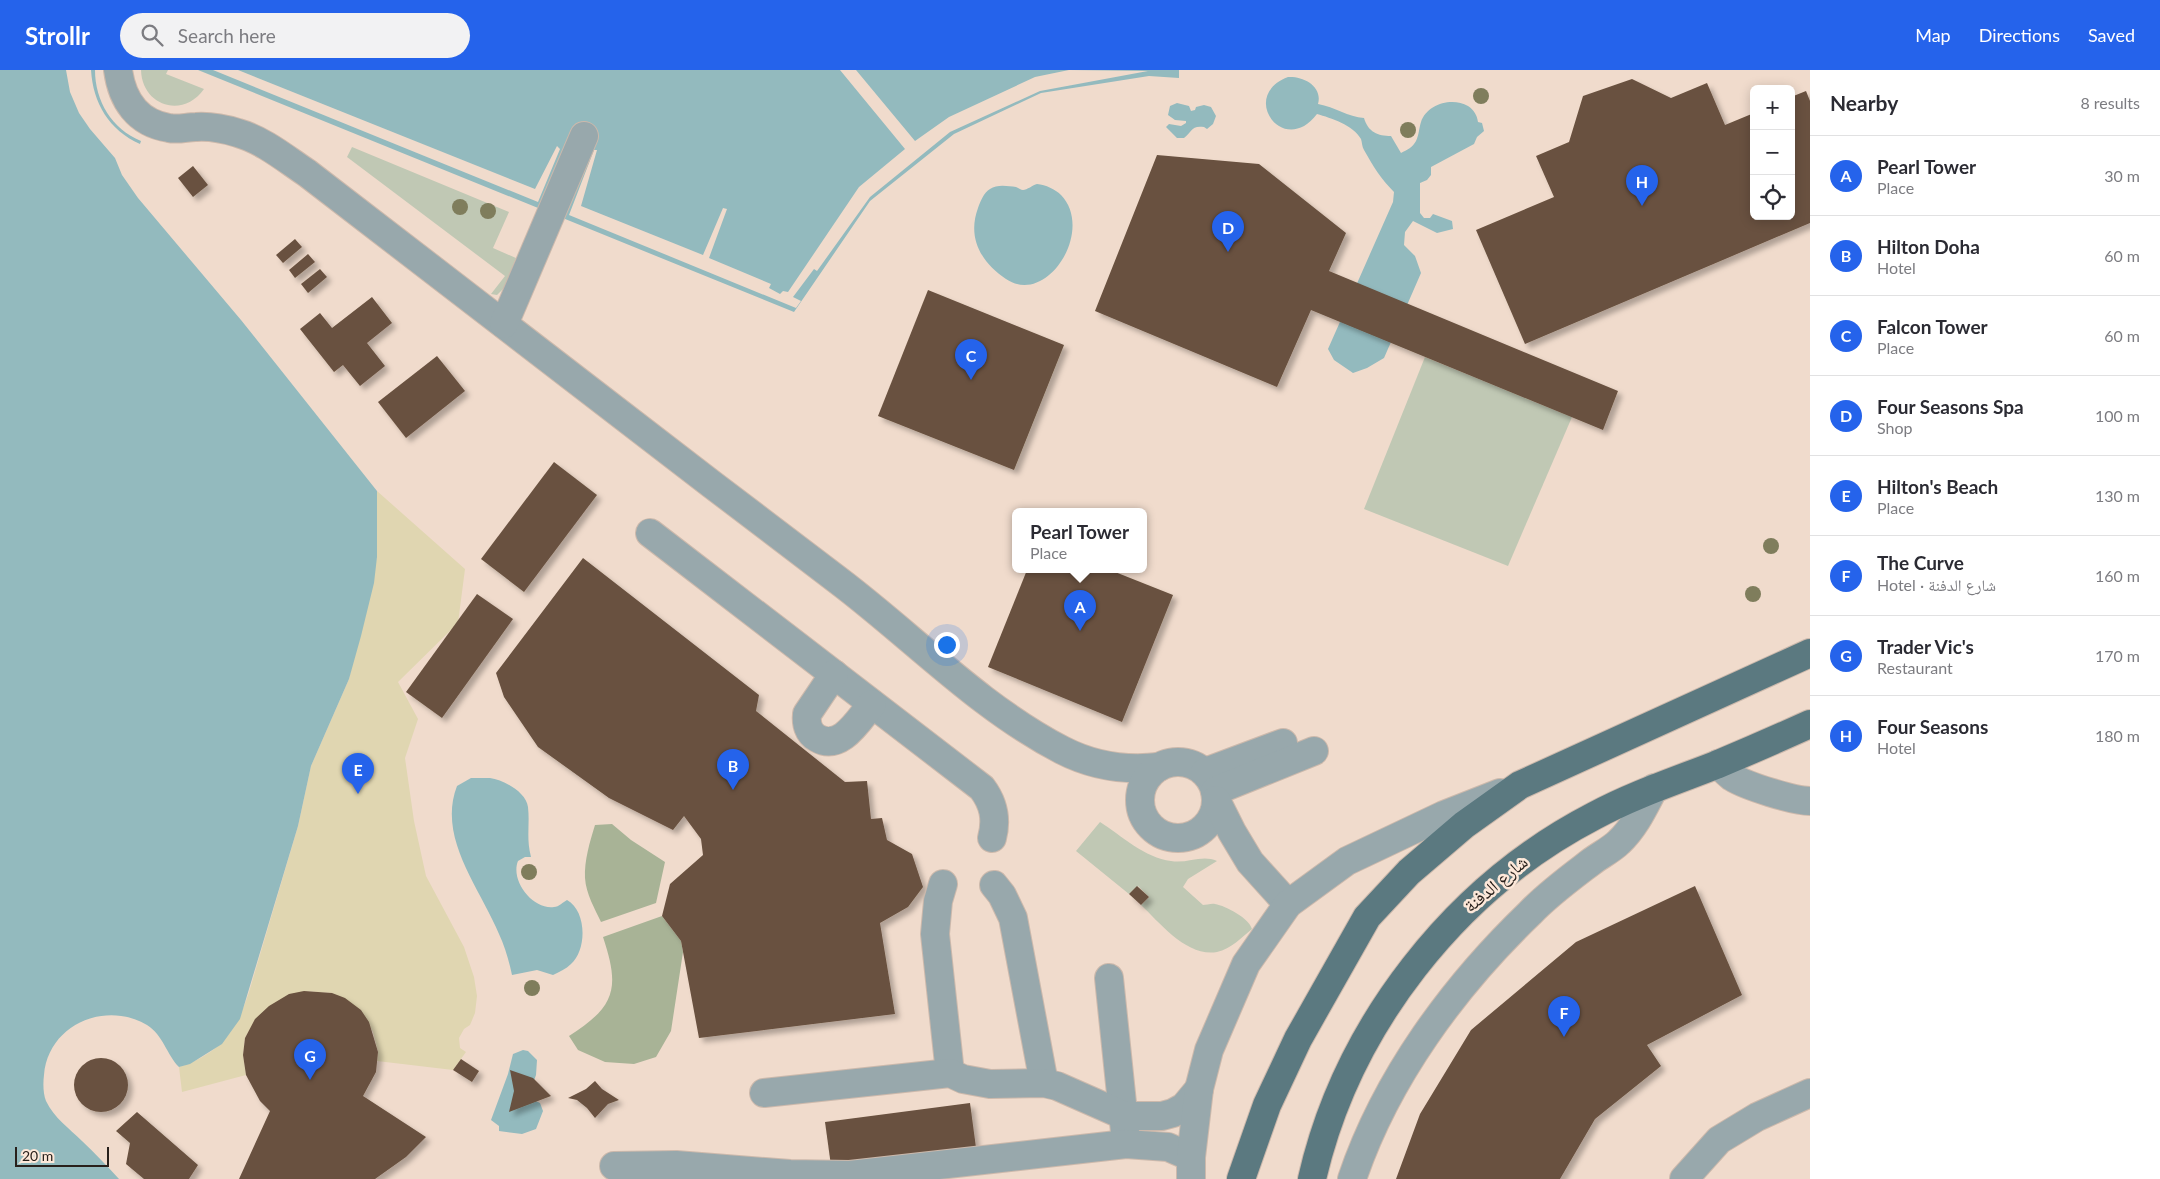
<!DOCTYPE html>
<html lang="en">
<head>
<meta charset="utf-8">
<style>
  :root { --surface:#fff; --page:#f2f2f3; --text:#2b2b33; --muted:#7c7c81; --line:#e1e1e2; --accent:#2563eb }
  body { margin:0; font-family:Lato,"Noto Naskh Arabic",sans-serif; background:var(--page); color:var(--text) }
  .controls { position:absolute; right:15px; top:15px; display:grid; overflow:hidden; border-radius:8px; box-shadow:0 2px 12px #0003 }
  .controls button { width:45px; height:45px; display:grid; place-items:center; padding:0; border:0; border-bottom:1px solid var(--line); background:var(--surface); color:var(--text); font:25px sans-serif }
  .scale { position:absolute; left:15px; bottom:12px; width:94px; box-sizing:border-box; padding-left:5px; border:2px solid #28201b; border-top:0; font-size:14px; line-height:18px; white-space:nowrap; color:#28201b; -webkit-text-stroke:4px #fde8d9; paint-order:stroke }
  .you { position:absolute; left:946px; top:574px; width:18px; height:18px; margin:-12px; border:4px solid #fff; border-radius:50%; background:#1a73e8; box-shadow:0 0 0 8px #1a73e833 }
  .badge { display:grid; place-items:center; width:32px; height:32px; border-radius:50%; background:var(--accent); color:#fff; font-size:16px; font-weight:700 }
  .pin { position:absolute; translate:-50% -41px; filter:drop-shadow(0 1px 2px #0008) }
  .pin::after { content:''; position:absolute; top:26px; width:18px; height:15px; background:inherit; clip-path:polygon(0 0,100% 0,50% 100%) }
  .popup { position:absolute; left:1012px; top:438px; width:135px; height:65px; box-sizing:border-box; display:grid; place-content:center; border-radius:8px; background:var(--surface); filter:drop-shadow(0 1px 4px #0005); font-size:16px; white-space:nowrap; color:var(--muted) }
  .popup b { font-size:19px; color:var(--text) }
  .popup::after { content:''; position:absolute; left:50%; top:100%; margin-left:-10px; border:10px solid transparent; border-top-color:var(--surface) }
  .list { margin:0; padding:0; list-style:none }
  h2 { display:flex; justify-content:space-between; align-items:center; height:65px; margin:0; padding:0 20px; font-size:21px }
  h2 small { font-size:16px; font-weight:400; color:var(--muted) }
  .list li { display:grid; grid-template-columns:32px 1fr auto; gap:15px; align-items:center; box-sizing:border-box; height:80px; padding:0 20px; border-top:1px solid var(--line) }
  .list b { display:block; font-size:19px; white-space:nowrap }
  .list p { margin:0; font-size:16px; white-space:nowrap; color:var(--muted) }
  .list em { font-size:16px; font-style:normal; color:var(--muted) }
  .icon { flex:none; width:28px; height:28px; fill:none; stroke:currentColor; stroke-width:2; stroke-linecap:round; stroke-linejoin:round }
  .map { position:relative; flex:none; width:1810px; height:1109px; overflow:hidden }
  header { display:flex; align-items:center; gap:30px; box-sizing:border-box; height:70px; padding:0 25px; background:var(--accent); color:#fff }
  header strong { font-size:24px }
  nav { display:flex; gap:28px; margin-inline-start:auto; font-size:18px }
  .search { width:350px; height:45px; background:var(--page); display:flex; align-items:center; gap:12px; box-sizing:border-box; padding:0 18px; border-radius:28px; color:var(--muted); font-size:19px }
  main { display:flex }
  aside { flex:1; background:var(--surface) }
  .map>svg:first-child { display:block }
  .green { fill:#c0c8b4 }
  .forest { fill:#a8b396 }
  .sand { fill:#e0d6b1 }
  .water { fill:#93babe }
  .pier { fill:#f0dbcc }
  .building { fill:#69513f; filter:url(#shadow) }
  .lines { fill:none; stroke-linecap:round; stroke-linejoin:round }
  .minor-casing { stroke:#ccb9ac; stroke-width:30 }
  .major-casing { stroke:#ccb9ac; stroke-width:30 }
  .minor { stroke:#98a8ac; stroke-width:28 }
  .major { stroke:#5b7980; stroke-width:28 }
  .tree { fill:#7f7d5c }
  .labels { text-anchor:middle; stroke-width:5; stroke-linejoin:round; paint-order:stroke }
  .street-label { font-size:18px; fill:#28201b; stroke:#fde8d9 }
</style>
</head>
<body>
<header>
<strong>Strollr</strong>
<div class="search"><svg class="icon" aria-label="search" viewBox="0 0 24 24"><circle cx="10" cy="10" r="6"/><path d="M15 15l6 6"/></svg>Search here</div>
<nav><a>Map</a><a>Directions</a><a>Saved</a></nav>
</header>
<main>
<div class="map">
<svg width="1810" height="1109" viewBox="0 0 1810 1109">
  <defs>
    <filter id="shadow"><feDropShadow dx="4.5" dy="4.5" stdDeviation="2.5" flood-color="#0004"/></filter>
  </defs>
  <rect width="100%" height="100%" fill="#f0dbcc"/>
  <g class="green">
    <path d="M141,0H168L166,4L204,19C183,49 142,36 141,0Z"/>
    <polygon points="352,77 509,142 493,178 516,188 504,218 497,225 491,224 505,206 347,87"/>
    <polygon points="1425,287 1572,347 1508,496 1364,439"/>
    <path d="M1100,752C1122,766 1145,788 1171,791C1187,794 1202,784 1217,791L1188,809L1183,817L1203,835C1206,835 1212,833 1215,834C1226,836 1249,848 1252,859C1242,867 1231,879 1217,882C1187,887 1161,854 1141,835L1149,827L1138,816L1129,824L1076,781Z"/>
  </g>
  <g class="forest">
    <path d="M612,754L631,770L665,792L656,833L601,852C595,839 586,824 585,808C584,791 590,771 595,755Z"/>
    <path d="M662,846L681,871L683,882L671,961L656,987L634,994L605,992L578,980L569,966C616,936 620,918 603,867Z"/>
  </g>
  <path class="sand" d="M377,421L465,499L458,553L398,612L418,649L405,688L414,751L426,806L464,877L474,907L477,926L475,943L470,955L464,959L459,968L460,978L466,982L453,1000L377,991L378,982L373,962L361,940L332,923L304,921L255,950L245,968L243,985L246,1005L182,1022L179,997C221,983 236,961 249,922L298,756L311,696L349,609L377,487Z"/>
  <g class="water">
    <path d="M0,0H66L70,22L79,43L90,59L115,88L122,105L138,128L241,250L377,421V487L374,513L361,566L349,609L311,696L298,756L240,949L222,974L190,994L179,997C167,985 163,965 147,955C105,930 48,955 44,1005C43,1013 43,1023 46,1031C54,1048 69,1058 82,1071C95,1083 107,1096 119,1109H0Z"/>
    <path d="M91,0H95C95,31 112,59 141,71L140,74C109,60 93,33 91,0Z"/>
    <polygon points="198,0 1179,0 1179,8 1149,6 1041,23 954,64 870,131 794,242"/>
    <path d="M1288,7C1303,6 1323,16 1318,34C1335,37 1348,47 1364,48C1368,62 1378,66 1391,66L1401,83C1407,80 1413,77 1416,71C1419,65 1419,58 1421,52C1427,34 1452,27 1468,36C1474,40 1477,45 1478,52L1482,53L1484,61L1477,67L1474,74L1431,97V105L1427,110L1420,113V143L1424,148H1430L1433,144L1452,151L1453,159L1437,163L1413,151L1405,162L1404,175L1415,186L1421,203L1384,288L1367,298L1353,303L1334,290L1328,279L1393,132L1394,122C1381,109 1373,96 1364,80C1362,77 1362,72 1361,69C1353,55 1331,48 1317,44C1284,88 1238,26 1288,7Z"/>
    <path d="M1177,33L1189,36L1191,41L1195,40L1196,37L1204,35L1211,37L1216,46L1213,54L1207,59L1204,57C1191,55 1192,62 1184,68H1177L1166,57L1169,54L1181,56L1186,53V51L1175,50L1168,45L1170,36Z"/>
    <path d="M1037,114C1046,115 1055,119 1061,125C1095,160 1047,237 1006,209C981,192 967,168 978,138C980,132 984,122 990,119C997,114 1008,116 1016,117C1019,118 1021,120 1023,120C1027,120 1033,115 1037,114Z"/>
    <path d="M471,708C477,708 484,708 490,708C504,710 526,722 528,737C530,755 526,768 531,787H525L518,791C510,811 533,840 554,837C559,837 563,832 567,830C587,841 587,880 571,894C566,899 559,902 553,905L537,900L512,905C509,891 505,877 499,864C480,818 437,768 457,716Z"/>
    <polygon points="523,980 528,981 537,990 536,1005 528,1027 540,1033 543,1041 536,1059 522,1064 499,1061 499,1056 491,1050 508,1004 513,984"/>
  </g>
  <g class="pier">
    <polygon points="213,0 238,0 535,119 557,76 560,79 538,132"/>
    <polygon points="840,0 856,0 915,71 949,47 1035,7 1069,0 1148,1 1040,21 950,62 870,127 817,201 814,199 793,227 801,231 796,238 569,145 594,80 597,80 581,136 703,185 723,138 727,139 709,188 771,214 769,218 780,224 783,221 788,222 859,117 905,79"/>
  </g>
  <g class="building">
    <polygon points="1632,9 1671,28 1707,13 1725,55 1754,43 1754,146 1791,146 1791,27 1806,21 1810,31 1810,153 1525,274 1476,160 1554,127 1536,86 1569,72 1583,26"/>
    <polygon points="1157,85 1259,94 1346,163 1329,201 1618,321 1603,360 1311,240 1277,317 1095,241"/>
    <polygon points="193,96 208,115 193,127 178,108"/>
    <polygon points="295,169 302,177 283,193 276,185"/>
    <polygon points="308,184 315,192 295,208 289,200"/>
    <polygon points="320,199 327,207 308,223 301,214"/>
    <polygon points="928,220 1064,275 1014,400 878,346"/>
    <polygon points="372,227 392,253 367,273 385,296 360,316 343,295 334,302 300,259 320,243 332,258"/>
    <polygon points="437,286 465,321 406,368 378,332"/>
    <polygon points="554,392 597,425 524,522 481,489"/>
    <polygon points="583,488 759,625 756,641 845,712 867,711 871,749 882,748 887,770 912,784 923,817 908,837 880,853 895,944 699,968 681,871 662,846 670,814 703,785 701,769 684,746 673,760 609,728 538,677 504,627 496,603"/>
    <polygon points="1027,500 1110,500 1173,525 1122,652 988,597"/>
    <polygon points="477,524 513,549 442,648 406,622"/>
    <polygon points="1137,816 1149,827 1141,835 1129,824"/>
    <polygon points="1695,816 1742,925 1647,975 1661,996 1595,1049 1560,1109 1396,1109 1420,1044 1471,960 1576,872"/>
    <polygon points="304,921 332,923 345,928 361,940 369,952 378,982 376,1002 363,1026 426,1067 406,1087 375,1109 239,1109 270,1041 260,1031 246,1005 243,985 245,968 255,949 269,936 289,924"/>
    <circle cx="101" cy="1015" r="27"/>
    <polygon points="461,989 479,1001 472,1012 453,1000"/>
    <polygon points="510,1000 533,1008 551,1026 509,1042 514,1021"/>
    <polygon points="595,1011 602,1019 619,1030 608,1034 595,1048 587,1038 577,1030 568,1028 586,1019"/>
    <polygon points="970,1033 977,1085 832,1103 825,1052"/>
    <polygon points="137,1042 198,1095 189,1109 144,1109 126,1094 130,1073 116,1061"/>
  </g>
  <g class="lines">
    <g class="minor-casing">
      <g id="minor">
        <path d="M118,0C122,30 137,53 169,58C178,60 187,57 196,57C210,56 225,59 238,63C263,70 286,89 307,103C484,240 661,376 839,511C913,567 979,637 1062,680C1093,696 1124,701 1159,697"/>
        <polyline points="504,254 584,66"/>
        <path d="M650,463L982,718C994,734 997,749 992,768"/>
        <path d="M834,604L807,644C806,653 808,663 817,668C841,682 859,649 872,634"/>
        <circle cx="1178" cy="730" r="38"/>
        <path d="M1718,694C1722,698 1727,703 1732,707C1746,716 1794,731 1810,731"/>
        <polyline points="1205,702 1283,673"/>
        <polyline points="1215,721 1314,681"/>
        <polyline points="1216,730 1232,762 1250,792 1288,834"/>
        <polyline points="943,814 938,831 935,864 950,1003"/>
        <polyline points="994,815 1002,825 1013,848 1044,1013"/>
        <polyline points="1109,908 1125,1062"/>
        <polyline points="764,1023 950,1003 963,1009 990,1014 1044,1013 1057,1016 1125,1046 1162,1046 1173,1043 1184,1037 1199,1019"/>
        <polyline points="614,1096 676,1095 790,1104 850,1105 1126,1074 1168,1077 1191,1087"/>
        <polyline points="1191,1109 1191,1087 1199,1019 1209,980 1246,894 1288,834 1347,791 1444,745 1500,723"/>
        <path d="M1352,1109C1386,1008 1454,916 1530,843C1548,824 1570,808 1591,792C1600,785 1611,780 1619,772C1635,757 1644,737 1654,718"/>
        <polyline points="1684,1109 1719,1070 1757,1047 1810,1023"/>
      </g>
    </g>
    <g class="major-casing">
      <g id="major">
        <polyline points="1241,1109 1267,1035 1298,969 1367,847 1409,802 1464,755 1520,715 1810,583"/>
        <path d="M1312,1109C1347,956 1455,818 1594,746C1633,725 1675,711 1716,695C1747,682 1779,668 1810,654"/>
      </g>
    </g>
    <use href="#minor" class="minor"/>
    <use href="#major" class="major"/>
  </g>
  <g class="tree">
    <circle cx="1481" cy="26" r="8"/>
    <circle cx="1408" cy="60" r="8"/>
    <circle cx="460" cy="137" r="8"/>
    <circle cx="488" cy="141" r="8"/>
    <circle cx="1771" cy="476" r="8"/>
    <circle cx="1753" cy="524" r="8"/>
    <circle cx="529" cy="802" r="8"/>
    <circle cx="532" cy="918" r="8"/>
  </g>
  <g class="labels">
    <g class="street-label">
      <text transform="translate(1496 814) rotate(-40)" y="6">شارع الدفنة</text>
    </g>
  </g>
</svg>
<div class="controls">
<button>+</button>
<button>−</button>
<button><svg class="icon" aria-label="locate" viewBox="0 0 24 24"><circle cx="12" cy="12" r="6"/><path d="M12 2v4M12 18v4M2 12h4M18 12h4"/></svg></button>
</div>
<div class="scale">20 m</div>
<div class="you"></div>
<div class="pin badge" style="left:1080px;top:561px">A</div>
<div class="popup"><b>Pearl Tower</b>Place</div>
<div class="pin badge" style="left:733px;top:720px">B</div>
<div class="pin badge" style="left:971px;top:310px">C</div>
<div class="pin badge" style="left:1228px;top:182px">D</div>
<div class="pin badge" style="left:358px;top:724px">E</div>
<div class="pin badge" style="left:1564px;top:967px">F</div>
<div class="pin badge" style="left:310px;top:1010px">G</div>
<div class="pin badge" style="left:1642px;top:136px">H</div>
</div>
<aside>
<h2>Nearby<small>8 results</small></h2>
<ul class="list">
<li><span class="badge">A</span><div><b>Pearl Tower</b><p>Place</p></div><em>30 m</em></li>
<li><span class="badge">B</span><div><b>Hilton Doha</b><p>Hotel</p></div><em>60 m</em></li>
<li><span class="badge">C</span><div><b>Falcon Tower</b><p>Place</p></div><em>60 m</em></li>
<li><span class="badge">D</span><div><b>Four Seasons Spa</b><p>Shop</p></div><em>100 m</em></li>
<li><span class="badge">E</span><div><b>Hilton's Beach</b><p>Place</p></div><em>130 m</em></li>
<li><span class="badge">F</span><div><b>The Curve</b><p>Hotel · شارع الدفنة</p></div><em>160 m</em></li>
<li><span class="badge">G</span><div><b>Trader Vic's</b><p>Restaurant</p></div><em>170 m</em></li>
<li><span class="badge">H</span><div><b>Four Seasons</b><p>Hotel</p></div><em>180 m</em></li>
</ul>
</aside>
</main>
</body>
</html>
